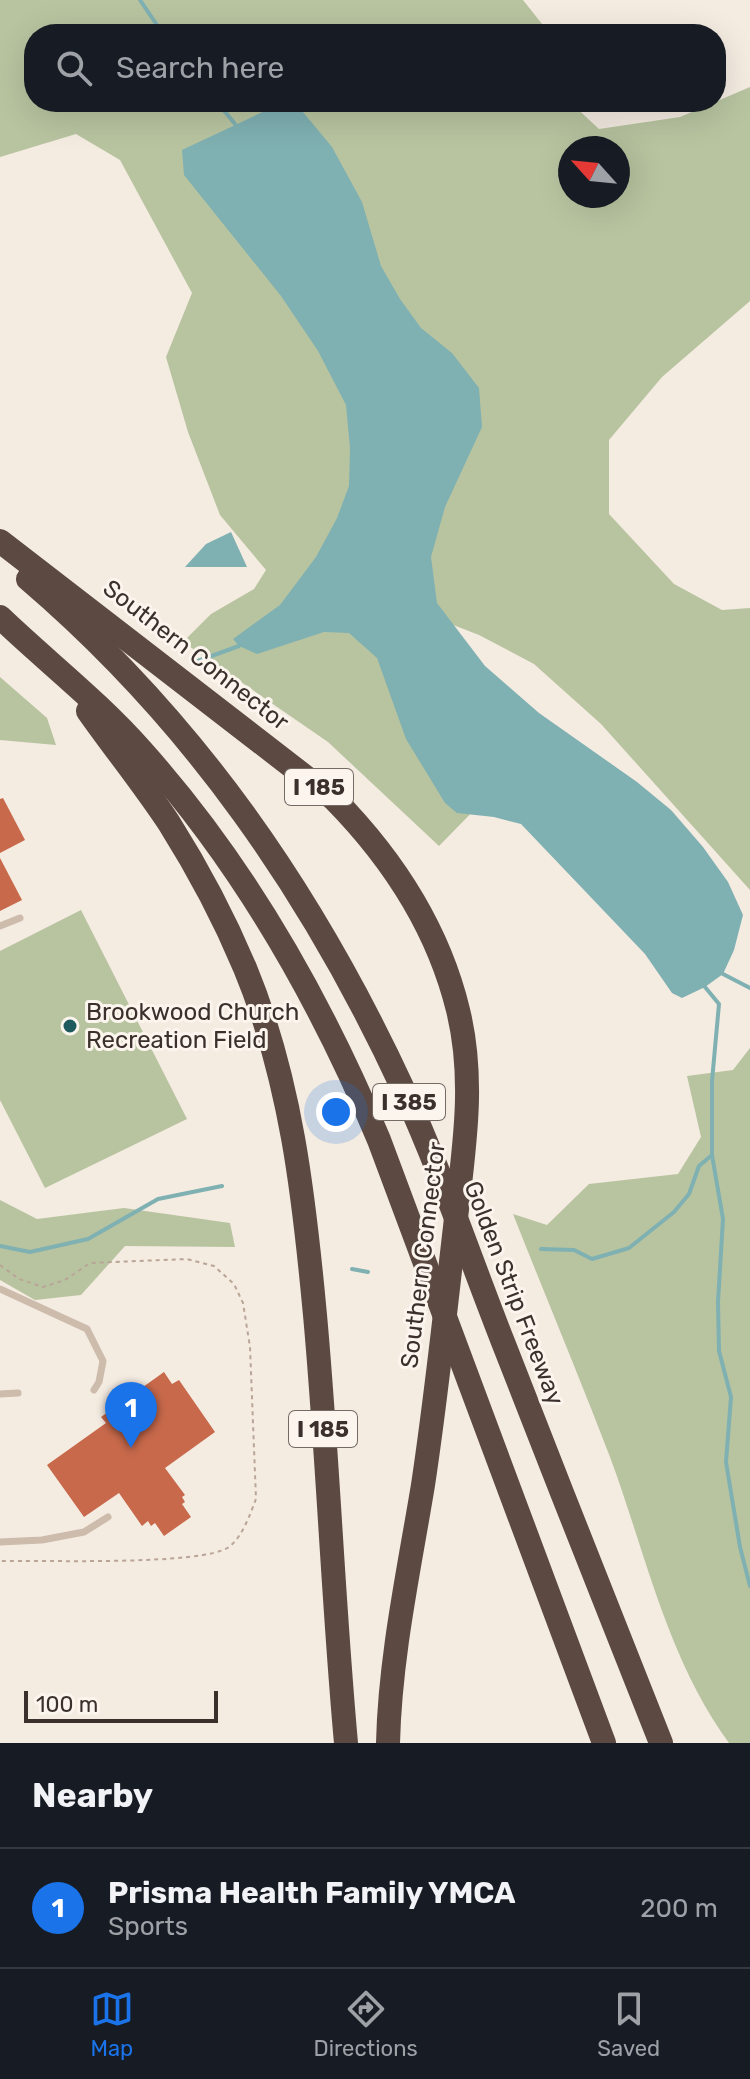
<!DOCTYPE html>
<html lang="en">
<head>
<meta charset="utf-8">
<style>
  :root { --surface:#171b24; --page:#242831; --text:#f1f3f6; --muted:#9ea1a6; --line:#363941; --accent:#1a73e8 }
  body { margin:0; font-family:Rubik,sans-serif; background:var(--page); color:var(--text) }
  .compass { position:absolute; left:558px; top:136px; width:72px; height:72px; border-radius:50%; background:var(--surface); box-shadow:0 8px 32px #0002; rotate:297deg }
  .scale { position:absolute; left:24px; bottom:20px; width:194px; box-sizing:border-box; padding-left:8px; border:4px solid #3b302b; border-top:0; font-size:22px; line-height:28px; white-space:nowrap; color:#3b302b; -webkit-text-stroke:6px #fbf5ee; paint-order:stroke }
  .you { position:absolute; left:336px; top:1112px; width:28px; height:28px; margin:-20px; border:6px solid #fff; border-radius:50%; background:#1a73e8; box-shadow:0 0 0 12px #1a73e833 }
  .badge { display:grid; place-items:center; width:52px; height:52px; border-radius:50%; background:var(--accent); color:#fff; font-size:26px; font-weight:700 }
  .pin { position:absolute; translate:-50% -66px; filter:drop-shadow(0 2px 4px #0008) }
  .pin::after { content:''; position:absolute; top:42px; width:28px; height:24px; background:inherit; clip-path:polygon(0 0,100% 0,50% 100%) }
  .list { margin:0; padding:0; list-style:none }
  h2 { display:flex; justify-content:space-between; align-items:center; height:104px; margin:0; padding:0 32px; font-size:34px }
  h2 small { font-size:26px; font-weight:400; color:var(--muted) }
  .list li { display:grid; grid-template-columns:52px 1fr auto; gap:24px; align-items:center; box-sizing:border-box; height:120px; padding:0 32px; border-top:2px solid var(--line) }
  .list b { display:block; font-size:30px; white-space:nowrap }
  .list p { margin:0; font-size:26px; white-space:nowrap; color:var(--muted) }
  .list em { font-size:26px; font-style:normal; color:var(--muted) }
  .icon { flex:none; width:44px; height:44px; fill:none; stroke:currentColor; stroke-width:2; stroke-linecap:round; stroke-linejoin:round }
  .map { position:relative; flex:none; width:750px; height:1743px; overflow:hidden }
  .search { position:absolute; background:var(--surface); box-shadow:0 8px 32px #0002; left:24px; right:24px; top:24px; height:88px; display:flex; align-items:center; gap:20px; box-sizing:border-box; padding:0 28px; border-radius:32px; color:var(--muted); font-size:30px }
  .sheet { height:224px; background:var(--surface) }
  nav { display:flex; justify-content:space-around; align-items:center; box-sizing:border-box; height:112px; border-top:2px solid var(--line); background:var(--surface); font-size:22px; color:var(--muted) }
  nav a { display:grid; justify-items:center; gap:4px }
  nav .on { color:var(--accent) }
  .map>svg:first-child { display:block }
  .green { fill:#b8c4a0; fill-rule:evenodd }
  .water { fill:#7fb0b2 }
  .lines { fill:none; stroke-linecap:round; stroke-linejoin:round }
  .stream { stroke:#7fb0b2; stroke-width:4 }
  .building { fill:#c8694b }
  .path { stroke:#b9a596; stroke-width:2; stroke-dasharray:4 4; stroke-linecap:butt }
  .lane { stroke:#cdbbac; stroke-width:7 }
  .highway { stroke:#5c4a42; stroke-width:24 }
  .poi-dot { fill:#1f5a5e; stroke:#fbf5ee; stroke-width:3 }
  .labels { text-anchor:middle; stroke-width:6; stroke-linejoin:round; paint-order:stroke }
  .shield { fill:#fbf5ee; stroke:#756b66; stroke-width:2 }
  .shield-label { font-size:22px; font-weight:bold; fill:#3b302b }
  .street-label { font-size:24px; fill:#3b302b; stroke:#fbf5ee }
  .poi-label { font-size:24px; fill:#3b302b; stroke:#fbf5ee; text-anchor:start }
</style>
</head>
<body>
<div class="map">
<svg width="750" height="1743" viewBox="0 0 750 1743">
  <rect width="100%" height="100%" fill="#f4ebe1"/>
  <g class="green">
    <path d="M0,0H523L550,34H34V102H570L599,129L680,117L750,87V301L662,377L609,440V514L674,584L722,610L750,608V890L601,724L534,664L479,635L443,621L489,795L439,846L328,742L183,642L211,614L254,589L266,570L220,515L188,432L166,357L192,293L120,160L76,134L0,157ZM570,148H618V196H570Z"/>
    <polygon points="0,677 47,718 56,745 0,740"/>
    <polygon points="81,910 187,1119 45,1188 0,1100 0,951"/>
    <path d="M750,1048V1743H729C667,1658 646,1554 610,1457C579,1376 545,1295 513,1214L547,1225L589,1184L678,1174L701,1137L687,1076L733,1070Z"/>
    <polygon points="0,1200 37,1219 124,1208 230,1223 235,1247 125,1246 81,1295 35,1300 0,1280"/>
  </g>
  <g class="water">
    <polygon points="284,102 298,106 332,147 362,202 381,266 400,299 421,328 452,353 479,388 482,427 445,507 431,557 437,603 485,666 539,713 637,782 671,810 703,847 728,882 743,915 734,950 723,974 705,987 682,998 672,993 645,954 521,824 494,817 457,813 445,803 406,739 377,658 349,633 324,632 257,654 239,646 233,639 280,605 316,557 337,518 349,486 350,448 346,405 318,351 281,296 184,175 182,150"/>
    <polygon points="231,532 247,567 185,567 206,544"/>
  </g>
  <g class="lines">
    <g class="stream">
      <polyline points="140,0 163,34"/>
      <polyline points="217,102 235,124"/>
      <polyline points="192,663 239,646"/>
      <polyline points="723,974 750,988"/>
      <polyline points="705,987 719,1004 712,1081 712,1155 723,1219 718,1302 719,1351 731,1397 726,1462 740,1547 750,1586"/>
      <polyline points="0,1246 30,1252 88,1239 158,1199 222,1186"/>
      <polyline points="541,1249 574,1250 592,1259 629,1248 674,1212 689,1194 699,1166 712,1155"/>
      <polyline points="352,1269 368,1272"/>
    </g>
  </g>
  <g class="building">
    <polygon points="3,798 25,840 0,853 0,799"/>
    <polygon points="0,858 22,900 0,911"/>
    <polygon points="164,1372 172,1384 179,1380 215,1432 165,1468 185,1495 182,1497 185,1502 182,1504 191,1517 164,1536 155,1523 151,1526 148,1521 142,1526 119,1493 84,1517 47,1465 106,1423 101,1417"/>
  </g>
  <g class="lines">
    <path class="path" d="M0,1265L19,1279L43,1287L65,1280L90,1263L187,1259L214,1266L234,1284L243,1303L250,1347L256,1499C250,1514 243,1536 229,1547C202,1566 41,1560 0,1561"/>
    <g class="lane">
      <polyline points="0,926 20,918"/>
      <polyline points="0,1289 87,1329 103,1361 99,1382 94,1390"/>
      <polyline points="0,1394 18,1393"/>
      <polyline points="0,1542 42,1540 84,1532 108,1517"/>
    </g>
    <g class="highway">
      <path d="M0,541L334,799C392,858 438,928 458,1010C476,1083 463,1154 455,1227C445,1313 436,1399 423,1485C409,1570 390,1657 388,1743"/>
      <path d="M28,579C194,721 313,894 404,1091C441,1172 470,1258 503,1342C555,1476 608,1609 661,1743"/>
      <path d="M0,617C47,662 99,702 142,751C244,865 320,999 379,1140L604,1743"/>
      <path d="M88,711C114,748 144,785 169,823C198,869 224,918 245,968C291,1079 304,1196 315,1315C328,1458 333,1601 346,1743"/>
    </g>
  </g>
  <circle class="poi-dot" cx="70" cy="1026" r="8"/>
  <g class="labels">
    <g class="shield">
      <rect x="285" y="769" width="68" height="36" rx="6"/>
      <rect x="373" y="1084" width="72" height="36" rx="6"/>
      <rect x="289" y="1411" width="68" height="36" rx="6"/>
    </g>
    <g class="shield-label">
      <text x="319" y="795">I 185</text>
      <text x="409" y="1110">I 385</text>
      <text x="323" y="1437">I 185</text>
    </g>
    <g class="street-label">
      <text transform="translate(196 655) rotate(38)" y="8">Southern Connector</text>
      <text transform="translate(423 1255) rotate(-83)" y="8">Southern Connector</text>
      <text transform="translate(514 1293) rotate(69)" y="8">Golden Strip Freeway</text>
    </g>
    <g class="poi-label">
      <text x="86" y="1020">Brookwood Church<tspan x="86" dy="28">Recreation Field</tspan></text>
    </g>
  </g>
</svg>
<svg class="compass" viewBox="-18 -18 36 36"><path d="M0-13l5 13h-10z" fill="#e53935"/><path d="M0 13l5-13h-10z" fill="#9ea1a6"/></svg>
<div class="scale">100 m</div>
<div class="you"></div>
<div class="pin badge" style="left:131px;top:1448px">1</div>
<div class="search"><svg class="icon" aria-label="search" viewBox="0 0 24 24"><circle cx="10" cy="10" r="6"/><path d="M15 15l6 6"/></svg>Search here</div>
</div>
<section class="sheet">
<h2>Nearby<small></small></h2>
<ul class="list">
<li><span class="badge">1</span><div><b>Prisma Health Family YMCA</b><p>Sports</p></div><em>200 m</em></li>
</ul>
</section>
<nav>
<a class="on"><svg class="icon" aria-label="map" viewBox="0 0 24 24"><path d="M3 6l6-2 6 2 6-2v14l-6 2-6-2-6 2zM9 4v14M15 6v14"/></svg>Map</a>
<a><svg class="icon" aria-label="directions" viewBox="0 0 24 24"><path d="M12 3l9 9-9 9-9-9zM9 14v-3h6M13 9l2 2-2 2"/></svg>Directions</a>
<a><svg class="icon" aria-label="saved" viewBox="0 0 24 24"><path d="M7 4h10v16l-5-4-5 4z"/></svg>Saved</a>
</nav>
</body>
</html>
